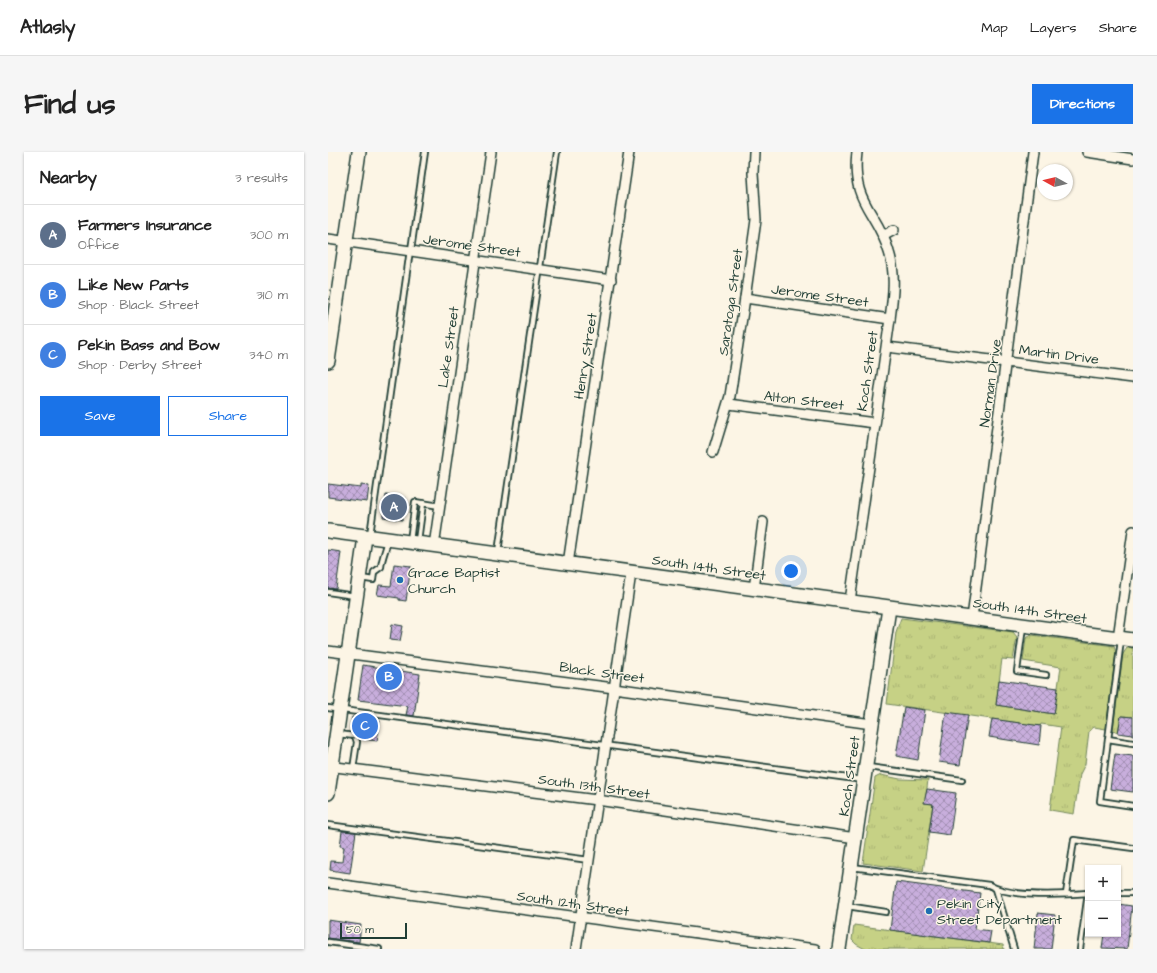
<!DOCTYPE html>
<html lang="en">
<head>
<meta charset="utf-8">
<style>
  :root { --surface:#fff; --page:#f6f6f6; --text:#222; --muted:#767676; --line:#e0e0e0; --accent:#1a73e8 }
  body { margin:0; font-family:"Architects Daughter",sans-serif; background:var(--page); color:var(--text) }
  .controls { position:absolute; right:12px; bottom:12px; display:grid; overflow:hidden; border-radius:0px; box-shadow:0 1px 3px #0004 }
  .controls button { width:36px; height:36px; display:grid; place-items:center; padding:0; border:0; border-bottom:1px solid var(--line); background:var(--surface); color:var(--text); font:20px sans-serif }
  .compass { position:absolute; left:709px; top:12px; width:36px; height:36px; border-radius:50%; background:var(--surface); box-shadow:0 1px 3px #0004; rotate:278deg }
  .scale { position:absolute; left:12px; bottom:10px; width:67px; box-sizing:border-box; padding-left:4px; border:2px solid #1f3d34; border-top:0; font-size:11px; line-height:14px; white-space:nowrap; color:#1f3d34; -webkit-text-stroke:3px #fcf5e5; paint-order:stroke }
  .you { position:absolute; left:463px; top:419px; width:14px; height:14px; margin:-10px; border:3px solid #fff; border-radius:50%; background:#1a73e8; box-shadow:0 0 0 6px #1a73e833 }
  .badge { display:grid; place-items:center; width:26px; height:26px; border-radius:50%; background:var(--accent); color:#fff; font-size:13px; font-weight:700 }
  .pin { position:absolute; translate:-50% -50%; border:2px solid #fff; box-shadow:0 1px 4px #0006 }
  .list { margin:0; padding:0; list-style:none }
  h2 { display:flex; justify-content:space-between; align-items:center; height:52px; margin:0; padding:0 16px; font-size:17px }
  h2 small { font-size:13px; font-weight:400; color:var(--muted) }
  .list li { display:grid; grid-template-columns:26px 1fr auto; gap:12px; align-items:center; box-sizing:border-box; height:60px; padding:0 16px; border-top:1px solid var(--line) }
  .list b { display:block; font-size:15px; white-space:nowrap }
  .list p { margin:0; font-size:13px; white-space:nowrap; color:var(--muted) }
  .list em { font-size:13px; font-style:normal; color:var(--muted) }
  .actions { display:flex; gap:8px; padding:12px 16px }
  .actions a { flex:1; padding:9px 0; border:1px solid var(--accent); border-radius:0px; text-align:center; font-size:14px; color:var(--accent) }
  .actions .main { background:var(--accent); color:#fff }
  .map { position:relative; flex:none; width:805px; height:797px; overflow:hidden; border-radius:0px }
  header { display:flex; align-items:center; gap:24px; box-sizing:border-box; height:56px; padding:0 20px; background:var(--surface); border-bottom:1px solid var(--line) }
  header strong { font-size:19px }
  nav { display:flex; gap:22px; margin-inline-start:auto; font-size:14px }
  .intro { display:flex; align-items:center; justify-content:space-between; box-sizing:border-box; height:96px; padding:0 24px }
  h1 { margin:0; font-size:28px }
  .button { padding:10px 18px; border-radius:0px; background:var(--accent); color:#fff; font-size:14px; font-weight:700 }
  main { display:flex; gap:24px; padding:0 24px }
  aside { flex:1; background:var(--surface); border-radius:0px; box-shadow:0 1px 3px #0004 }
  .map>svg:first-child { display:block }
  .grass { fill:url(#grass-tufts); stroke:#72875c }
  .building { fill:url(#building-cross-hatch); stroke:#1f3d34 }
  .lines { fill:none; stroke-linecap:round; stroke-linejoin:round }
  .lane-casing { stroke:#1f3d34; stroke-width:8 }
  .street-casing { stroke:#1f3d34; stroke-width:12 }
  .secondary-casing { stroke:#1f3d34; stroke-width:16 }
  .lane { stroke:#fcf5e5; stroke-width:4.5 }
  .street { stroke:#fcf5e5; stroke-width:9 }
  .secondary { stroke:#fcf5e5; stroke-width:13 }
  .poi-dot { fill:#1f6fb2; stroke:#fcf5e5; stroke-width:1.5 }
  .labels { text-anchor:middle; stroke-width:3; stroke-linejoin:round; paint-order:stroke }
  .street-label { font-size:14px; fill:#1f3d34; stroke:#fcf5e5 }
  .poi-label { font-size:14px; fill:#1f3d34; stroke:#fcf5e5; text-anchor:start }
</style>
</head>
<body>
<header>
<strong>Atlasly</strong>
<nav><a>Map</a><a>Layers</a><a>Share</a></nav>
</header>
<div class="intro"><h1>Find us</h1><a class="button">Directions</a></div>
<main>
<aside>
<h2>Nearby<small>3 results</small></h2>
<ul class="list">
<li><span class="badge" style="background:#5c6f8a">A</span><div><b>Farmers Insurance</b><p>Office</p></div><em>300 m</em></li>
<li><span class="badge" style="background:#3f7fe0">B</span><div><b>Like New Parts</b><p>Shop · Black Street</p></div><em>310 m</em></li>
<li><span class="badge" style="background:#3f7fe0">C</span><div><b>Pekin Bass and Bow</b><p>Shop · Derby Street</p></div><em>340 m</em></li>
</ul>
<div class="actions"><a class="main">Save</a><a>Share</a></div>
</aside>
<div class="map">
<svg width="805" height="797" viewBox="0 0 805 797">
  <defs>
    <pattern id="grass-tufts" width="24" height="20" patternUnits="userSpaceOnUse"><rect width="24" height="20" fill="#c6d185"/><path d="M3 7l-1-3M5 7V3M7 7l1-3M15 17l-1-3M17 17v-4M19 17l1-3" fill="none" stroke="#aab473"/></pattern>
    <pattern id="building-cross-hatch" width="8" height="8" patternUnits="userSpaceOnUse"><rect width="8" height="8" fill="#c8aedc"/><path d="M0 0l8 8M0 8l8-8" fill="none" stroke="#a28fb3"/></pattern>
  </defs>
  <rect width="100%" height="100%" fill="#fcf5e5"/>
  <filter id="ink" filterUnits="userSpaceOnUse"><feTurbulence type="fractalNoise" baseFrequency=".025" numOctaves="2"/><feDisplacementMap in="SourceGraphic" scale="8" xChannelSelector="R" yChannelSelector="G"/><feConvolveMatrix kernelMatrix="1 2 1 2 8 2 1 2 1" color-interpolation-filters="sRGB"/></filter>
  <g filter="url(#ink)">
    <g class="grass">
      <polygon points="573,466 685,480 689,485 685,508 674,507 668,553 726,562 733,515 695,509 698,486 704,483 786,494 788,501 778,577 766,575 761,579 757,612 752,622 746,662 722,658 733,575 713,572 712,574 559,552 568,480"/>
      <polygon points="799,496 805,496 805,565 793,564 790,580 785,578 795,502"/>
      <polygon points="553,623 572,627 600,628 597,651 605,652 595,719 535,711 547,626"/>
      <polygon points="526,773 675,793 676,797 537,797 528,792 524,788"/>
    </g>
    <g class="building">
      <polygon points="0,332 33,336 33,333 41,334 39,350 0,345"/>
      <polygon points="58,343 77,346 74,368 55,365"/>
      <polygon points="0,398 13,400 8,437 0,436"/>
      <polygon points="66,412 83,414 78,449 71,448 71,446 49,443 51,433 63,434"/>
      <polygon points="64,472 75,474 72,489 62,488"/>
      <polygon points="35,513 92,522 86,564 78,563 80,554 30,548"/>
      <polygon points="671,528 730,536 726,562 668,553"/>
      <polygon points="576,555 597,558 590,608 568,604"/>
      <polygon points="618,560 640,563 632,613 611,610"/>
      <polygon points="793,564 805,565 805,583 790,581"/>
      <polygon points="24,565 52,569 49,589 34,587 35,581 23,578"/>
      <polygon points="664,567 713,574 711,593 661,585"/>
      <polygon points="787,602 805,604 805,640 782,637"/>
      <polygon points="599,637 628,641 622,683 601,680 605,652 596,651"/>
      <polygon points="14,679 28,680 22,721 2,718 3,709 14,710 16,695 12,694"/>
      <polygon points="568,730 652,741 647,777 663,779 661,791 562,778"/>
      <polygon points="790,752 804,754 799,797 774,796 776,782 790,782"/>
      <polygon points="710,761 727,763 723,797 706,797"/>
      <polygon points="0,768 33,773 31,790 0,786"/>
    </g>
    <g class="lines">
      <g class="lane-casing">
        <g id="lane">
          <polyline points="83,98 97,0"/>
          <polyline points="42,383 82,98"/>
          <polyline points="82,389 87,350 112,354"/>
          <polyline points="90,389 95,351"/>
          <polyline points="170,400 229,0"/>
          <path d="M33,426L45,428L46,420L53,415C54,405 58,398 60,388"/>
          <polyline points="0,440 27,444"/>
          <polyline points="695,475 689,519 718,523"/>
          <polyline points="793,488 772,649 805,654"/>
          <polyline points="0,556 535,628"/>
          <polyline points="10,582 27,584 29,590 25,617"/>
          <polyline points="780,587 805,591"/>
          <polyline points="540,615 634,628"/>
          <polyline points="0,673 261,708"/>
          <path d="M524,715L661,733C683,746 734,743 760,741"/>
          <polyline points="668,737 686,797"/>
          <polyline points="790,741 805,741"/>
          <polyline points="738,742 746,688 805,696"/>
          <polyline points="519,754 558,760"/>
          <polyline points="0,790 51,797"/>
          <polyline points="752,797 760,741"/>
        </g>
      </g>
      <g class="street-casing">
        <g id="street">
          <polyline points="759,0 805,7"/>
          <polyline points="555,84 566,78"/>
          <polyline points="0,87 283,128"/>
          <polyline points="417,146 562,167"/>
          <polyline points="559,195 805,226"/>
          <polyline points="401,252 547,271"/>
          <polyline points="385,300 402,244 417,146 428,68 425,21 426,0"/>
          <polyline points="106,394 163,0"/>
          <polyline points="240,412 301,0"/>
          <polyline points="426,437 435,370"/>
          <path d="M522,449L562,167C565,144 568,122 561,100C549,58 523,52 529,0"/>
          <polyline points="644,466 705,0"/>
          <polyline points="790,486 805,379"/>
          <polyline points="0,499 286,536 544,572"/>
          <polyline points="0,614 269,648 528,686"/>
          <polyline points="0,731 487,797"/>
          <polyline points="248,797 303,421"/>
        </g>
      </g>
      <g class="secondary-casing">
        <g id="secondary">
          <polyline points="0,209 31,0"/>
          <polyline points="0,379 805,488"/>
          <polyline points="0,641 37,385"/>
          <polyline points="511,797 561,456"/>
        </g>
      </g>
      <use href="#lane" class="lane"/>
      <use href="#street" class="street"/>
      <use href="#secondary" class="secondary"/>
    </g>
  </g>
  <g class="poi-dot">
    <circle cx="72" cy="428" r="4"/>
    <circle cx="601" cy="759" r="4"/>
  </g>
  <g class="labels">
    <g class="street-label">
      <text transform="translate(144 93) rotate(8)" y="5">Jerome Street</text>
      <text transform="translate(492 143) rotate(8)" y="5">Jerome Street</text>
      <text transform="translate(402 150) rotate(-82)" y="5">Saratoga Street</text>
      <text transform="translate(120 195) rotate(-82)" y="5">Lake Street</text>
      <text transform="translate(731 202) rotate(7)" y="5">Martin Drive</text>
      <text transform="translate(257 204) rotate(-81)" y="5">Henry Street</text>
      <text transform="translate(539 219) rotate(-82)" y="5">Koch Street</text>
      <text transform="translate(662 231) rotate(-82)" y="5">Norman Drive</text>
      <text transform="translate(476 248) rotate(7)" y="5">Alton Street</text>
      <text transform="translate(381 415) rotate(8)" y="5">South 14th Street</text>
      <text transform="translate(702 458) rotate(8)" y="5">South 14th Street</text>
      <text transform="translate(274 520) rotate(8)" y="5">Black Street</text>
      <text transform="translate(521 624) rotate(-82)" y="5">Koch Street</text>
      <text transform="translate(266 634) rotate(8)" y="5">South 13th Street</text>
      <text transform="translate(245 751) rotate(8)" y="5">South 12th Street</text>
    </g>
    <g class="poi-label">
      <text x="80" y="425">Grace Baptist<tspan x="80" dy="16">Church</tspan></text>
      <text x="609" y="756">Pekin City<tspan x="609" dy="16">Street Department</tspan></text>
    </g>
  </g>
</svg>
<div class="controls">
<button>+</button>
<button>−</button>
</div>
<svg class="compass" viewBox="-18 -18 36 36"><path d="M0-13l5 13h-10z" fill="#e53935"/><path d="M0 13l5-13h-10z" fill="#767676"/></svg>
<div class="scale">50 m</div>
<div class="you"></div>
<div class="pin badge" style="left:66px;top:355px;background:#5c6f8a">A</div>
<div class="pin badge" style="left:61px;top:525px;background:#3f7fe0">B</div>
<div class="pin badge" style="left:37px;top:574px;background:#3f7fe0">C</div>
</div>
</main>
</body>
</html>
